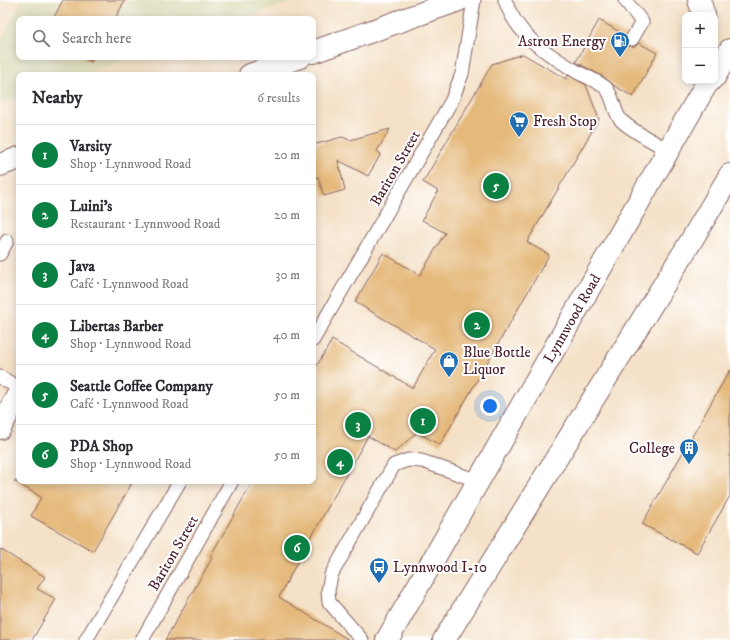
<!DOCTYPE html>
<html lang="en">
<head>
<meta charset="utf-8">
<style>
  :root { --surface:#fff; --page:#f7f7f7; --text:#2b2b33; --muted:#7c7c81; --line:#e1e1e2; --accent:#0b8043 }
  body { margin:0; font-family:"IM FELL DW Pica",serif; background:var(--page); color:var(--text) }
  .controls { position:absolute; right:12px; top:12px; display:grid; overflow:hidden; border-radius:8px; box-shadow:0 2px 10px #0003 }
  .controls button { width:36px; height:36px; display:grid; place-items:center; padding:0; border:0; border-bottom:1px solid var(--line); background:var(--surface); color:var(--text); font:20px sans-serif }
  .you { position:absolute; left:490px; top:406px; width:14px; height:14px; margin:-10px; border:3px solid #fff; border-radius:50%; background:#1a73e8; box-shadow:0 0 0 6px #1a73e833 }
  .badge { display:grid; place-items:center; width:26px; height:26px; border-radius:50%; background:var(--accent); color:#fff; font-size:13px; font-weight:700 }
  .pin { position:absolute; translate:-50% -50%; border:2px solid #fff; box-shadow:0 1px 4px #0006 }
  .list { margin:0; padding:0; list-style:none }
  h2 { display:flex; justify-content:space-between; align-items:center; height:52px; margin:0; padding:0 16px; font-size:17px }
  h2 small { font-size:13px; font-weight:400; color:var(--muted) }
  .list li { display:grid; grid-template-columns:26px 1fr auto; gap:12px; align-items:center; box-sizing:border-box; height:60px; padding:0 16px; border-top:1px solid var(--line) }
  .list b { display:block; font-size:15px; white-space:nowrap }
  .list p { margin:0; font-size:13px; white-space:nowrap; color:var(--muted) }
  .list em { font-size:13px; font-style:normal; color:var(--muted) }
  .icon { flex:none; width:22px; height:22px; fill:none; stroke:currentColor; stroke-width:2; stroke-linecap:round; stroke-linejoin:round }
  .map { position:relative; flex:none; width:730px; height:640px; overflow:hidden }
  .search { position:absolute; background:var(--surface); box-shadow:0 2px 10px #0003; left:16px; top:16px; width:300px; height:44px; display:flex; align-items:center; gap:10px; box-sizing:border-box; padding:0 14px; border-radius:8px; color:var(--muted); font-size:15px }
  .panel { position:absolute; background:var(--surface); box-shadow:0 2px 10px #0003; left:16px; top:72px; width:300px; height:412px; border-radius:8px }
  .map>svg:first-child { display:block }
  .built { fill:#dfddbb }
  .building { fill:#e5b97b }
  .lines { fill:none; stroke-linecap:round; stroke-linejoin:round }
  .lane-casing { stroke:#866362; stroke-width:15 }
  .street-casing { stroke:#866362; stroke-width:24 }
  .secondary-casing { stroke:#866362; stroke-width:24 }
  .primary-casing { stroke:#866362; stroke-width:24 }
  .lane { stroke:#fff; stroke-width:13 }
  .street { stroke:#fff; stroke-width:22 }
  .secondary { stroke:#fff; stroke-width:22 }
  .primary { stroke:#fff; stroke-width:22 }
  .labels { text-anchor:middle; stroke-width:4; stroke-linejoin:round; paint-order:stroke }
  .poi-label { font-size:15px; fill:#4a1f2b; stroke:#fff; text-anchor:start }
  .street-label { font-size:15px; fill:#4a1f2b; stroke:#fff }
</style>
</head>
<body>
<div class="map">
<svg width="730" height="640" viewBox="0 0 730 640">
  <rect width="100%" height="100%" fill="#fff"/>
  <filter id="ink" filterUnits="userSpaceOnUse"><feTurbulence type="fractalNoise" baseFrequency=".025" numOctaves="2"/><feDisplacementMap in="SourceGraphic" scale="8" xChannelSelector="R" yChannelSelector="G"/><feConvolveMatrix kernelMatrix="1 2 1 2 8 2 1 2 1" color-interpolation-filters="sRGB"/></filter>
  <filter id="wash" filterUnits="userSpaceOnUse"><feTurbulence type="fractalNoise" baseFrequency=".012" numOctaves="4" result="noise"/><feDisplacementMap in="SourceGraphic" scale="16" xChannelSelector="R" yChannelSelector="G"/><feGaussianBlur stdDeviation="0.9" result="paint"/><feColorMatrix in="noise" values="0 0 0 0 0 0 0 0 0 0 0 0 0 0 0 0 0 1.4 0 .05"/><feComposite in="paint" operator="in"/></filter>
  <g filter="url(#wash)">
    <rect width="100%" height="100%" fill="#f4e1c7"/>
    <polygon class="built" points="22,0 297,0 242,19 19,19 19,57 133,57 82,75 19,75 19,97 0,104 0,43"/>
    <g id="blocks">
      <g class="building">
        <polygon points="63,0 125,0 115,19 53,19"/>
        <polygon points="599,20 625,35 625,43 628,46 636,46 639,43 657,53 633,97 615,86 604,77 576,62"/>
        <polygon points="523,54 566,79 568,75 586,85 599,119 527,242 549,255 440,445 417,432 395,452 368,436 313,534 313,532 279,597 349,640 165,640 212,558 210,557 253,481 313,481 313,372 332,340 413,388 435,349 355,302 383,253 420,275 445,233 422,220 438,191 423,182 492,64"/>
        <polygon points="81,57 94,57 91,62"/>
        <polygon points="390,129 377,151 381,154 368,176 338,160 345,190 324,196 318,177 313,178 313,145 342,137 350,140"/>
        <polygon points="730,370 730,496 697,553 642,524"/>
        <polygon points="14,481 133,481 93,551 31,516 41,497"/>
        <polygon points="0,549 45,577 37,589 56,599 32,640 0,640"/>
      </g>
    </g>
  </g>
  <g filter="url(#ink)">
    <use href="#blocks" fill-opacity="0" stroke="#866362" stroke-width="1"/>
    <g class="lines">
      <g class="lane-casing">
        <g id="lane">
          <path d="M505,0C517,37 548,54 579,73C588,77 599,82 606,88C614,97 613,109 620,119C628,129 656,143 668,150"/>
          <polyline points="625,0 642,22 632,39"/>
          <polyline points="0,254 7,241"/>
          <polyline points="313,340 452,100 462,74 474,0"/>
          <polyline points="0,377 19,388"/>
          <polyline points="86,640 180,481"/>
          <polyline points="142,640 232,481"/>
          <polyline points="362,640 329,602 328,591 331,575 394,465 408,460 422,461 478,481"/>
        </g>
      </g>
      <g class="street-casing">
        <polyline id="street" points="0,428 19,393"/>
      </g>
      <g class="secondary-casing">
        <g id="secondary">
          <polyline points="313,52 459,0"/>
          <polyline points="250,75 300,57"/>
          <polyline points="0,165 19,158"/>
        </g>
      </g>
      <g class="primary-casing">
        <g id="primary">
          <polyline points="699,0 704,15"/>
          <polyline points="715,76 730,50"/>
          <path id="s1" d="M387,640L707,83L710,81"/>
          <polyline points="444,640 691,241 730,175"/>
        </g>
      </g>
      <use href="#lane" class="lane"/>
      <use href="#street" class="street"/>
      <use href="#secondary" class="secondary"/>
      <use href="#primary" class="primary"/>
    </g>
  </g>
  <defs>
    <g id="fuel-pin" transform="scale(1)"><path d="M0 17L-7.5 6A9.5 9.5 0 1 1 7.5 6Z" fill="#1f6fb2" stroke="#fff"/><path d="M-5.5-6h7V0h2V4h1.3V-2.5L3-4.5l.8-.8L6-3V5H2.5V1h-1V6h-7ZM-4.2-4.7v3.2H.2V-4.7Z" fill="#fff"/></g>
    <g id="supermarket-pin" transform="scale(1)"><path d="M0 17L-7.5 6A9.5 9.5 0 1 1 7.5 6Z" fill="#1f6fb2" stroke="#fff"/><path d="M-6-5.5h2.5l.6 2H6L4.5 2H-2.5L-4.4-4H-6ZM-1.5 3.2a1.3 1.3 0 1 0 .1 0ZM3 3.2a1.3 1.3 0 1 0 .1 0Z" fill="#fff"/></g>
    <g id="shop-pin" transform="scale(1)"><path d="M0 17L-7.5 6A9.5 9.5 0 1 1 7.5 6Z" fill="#1f6fb2" stroke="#fff"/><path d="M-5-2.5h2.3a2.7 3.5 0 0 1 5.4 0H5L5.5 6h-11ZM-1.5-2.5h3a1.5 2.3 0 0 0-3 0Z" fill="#fff"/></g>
    <g id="building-pin" transform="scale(1)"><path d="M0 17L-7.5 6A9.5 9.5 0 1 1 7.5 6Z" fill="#1f6fb2" stroke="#fff"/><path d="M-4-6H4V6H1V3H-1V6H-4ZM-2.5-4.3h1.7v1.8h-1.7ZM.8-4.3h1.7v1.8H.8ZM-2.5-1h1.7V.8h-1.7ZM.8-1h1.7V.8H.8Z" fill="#fff"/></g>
    <g id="bus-pin" transform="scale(1)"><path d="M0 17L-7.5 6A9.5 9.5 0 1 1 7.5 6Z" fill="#1f6fb2" stroke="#fff"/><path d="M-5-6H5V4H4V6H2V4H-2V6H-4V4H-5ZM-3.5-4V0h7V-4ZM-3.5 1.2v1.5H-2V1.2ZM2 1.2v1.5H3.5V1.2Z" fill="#fff"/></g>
  </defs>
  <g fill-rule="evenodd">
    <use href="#fuel-pin" x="620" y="41"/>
    <use href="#supermarket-pin" x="519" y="121"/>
    <use href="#shop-pin" x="449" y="361"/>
    <use href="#building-pin" x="689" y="448"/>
    <use href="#bus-pin" x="379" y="567"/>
  </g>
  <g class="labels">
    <g class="poi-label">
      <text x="606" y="46" text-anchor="end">Astron Energy</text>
      <text x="533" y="126">Fresh Stop</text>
      <text x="463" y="357">Blue Bottle<tspan x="463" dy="17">Liquor</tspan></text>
      <text x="675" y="453" text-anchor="end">College</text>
      <text x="393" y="572">Lynnwood I-10</text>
    </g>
    <g class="street-label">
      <text transform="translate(395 168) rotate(-60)" y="5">Bariton Street</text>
      <text dy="5" stroke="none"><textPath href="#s1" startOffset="371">Lynnwood Road</textPath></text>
      <text transform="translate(173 553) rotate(-60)" y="5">Bariton Street</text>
    </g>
  </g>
</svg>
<div class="controls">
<button>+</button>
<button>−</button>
</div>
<div class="you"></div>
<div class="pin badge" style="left:423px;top:421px">1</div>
<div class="pin badge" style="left:477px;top:325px">2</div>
<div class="pin badge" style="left:358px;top:425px">3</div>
<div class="pin badge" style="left:340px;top:462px">4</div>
<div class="pin badge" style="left:496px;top:186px">5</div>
<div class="pin badge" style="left:297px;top:548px">6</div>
<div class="search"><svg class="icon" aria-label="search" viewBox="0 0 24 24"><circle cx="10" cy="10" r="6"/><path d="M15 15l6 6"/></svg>Search here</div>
<section class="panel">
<h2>Nearby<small>6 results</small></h2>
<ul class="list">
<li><span class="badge">1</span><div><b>Varsity</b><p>Shop · Lynnwood Road</p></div><em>20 m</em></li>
<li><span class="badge">2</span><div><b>Luini's</b><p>Restaurant · Lynnwood Road</p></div><em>20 m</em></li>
<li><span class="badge">3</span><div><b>Java</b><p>Café · Lynnwood Road</p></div><em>30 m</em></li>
<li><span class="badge">4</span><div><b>Libertas Barber</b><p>Shop · Lynnwood Road</p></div><em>40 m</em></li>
<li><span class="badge">5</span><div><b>Seattle Coffee Company</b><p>Café · Lynnwood Road</p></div><em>50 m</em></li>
<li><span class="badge">6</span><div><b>PDA Shop</b><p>Shop · Lynnwood Road</p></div><em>50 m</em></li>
</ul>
</section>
</div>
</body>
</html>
